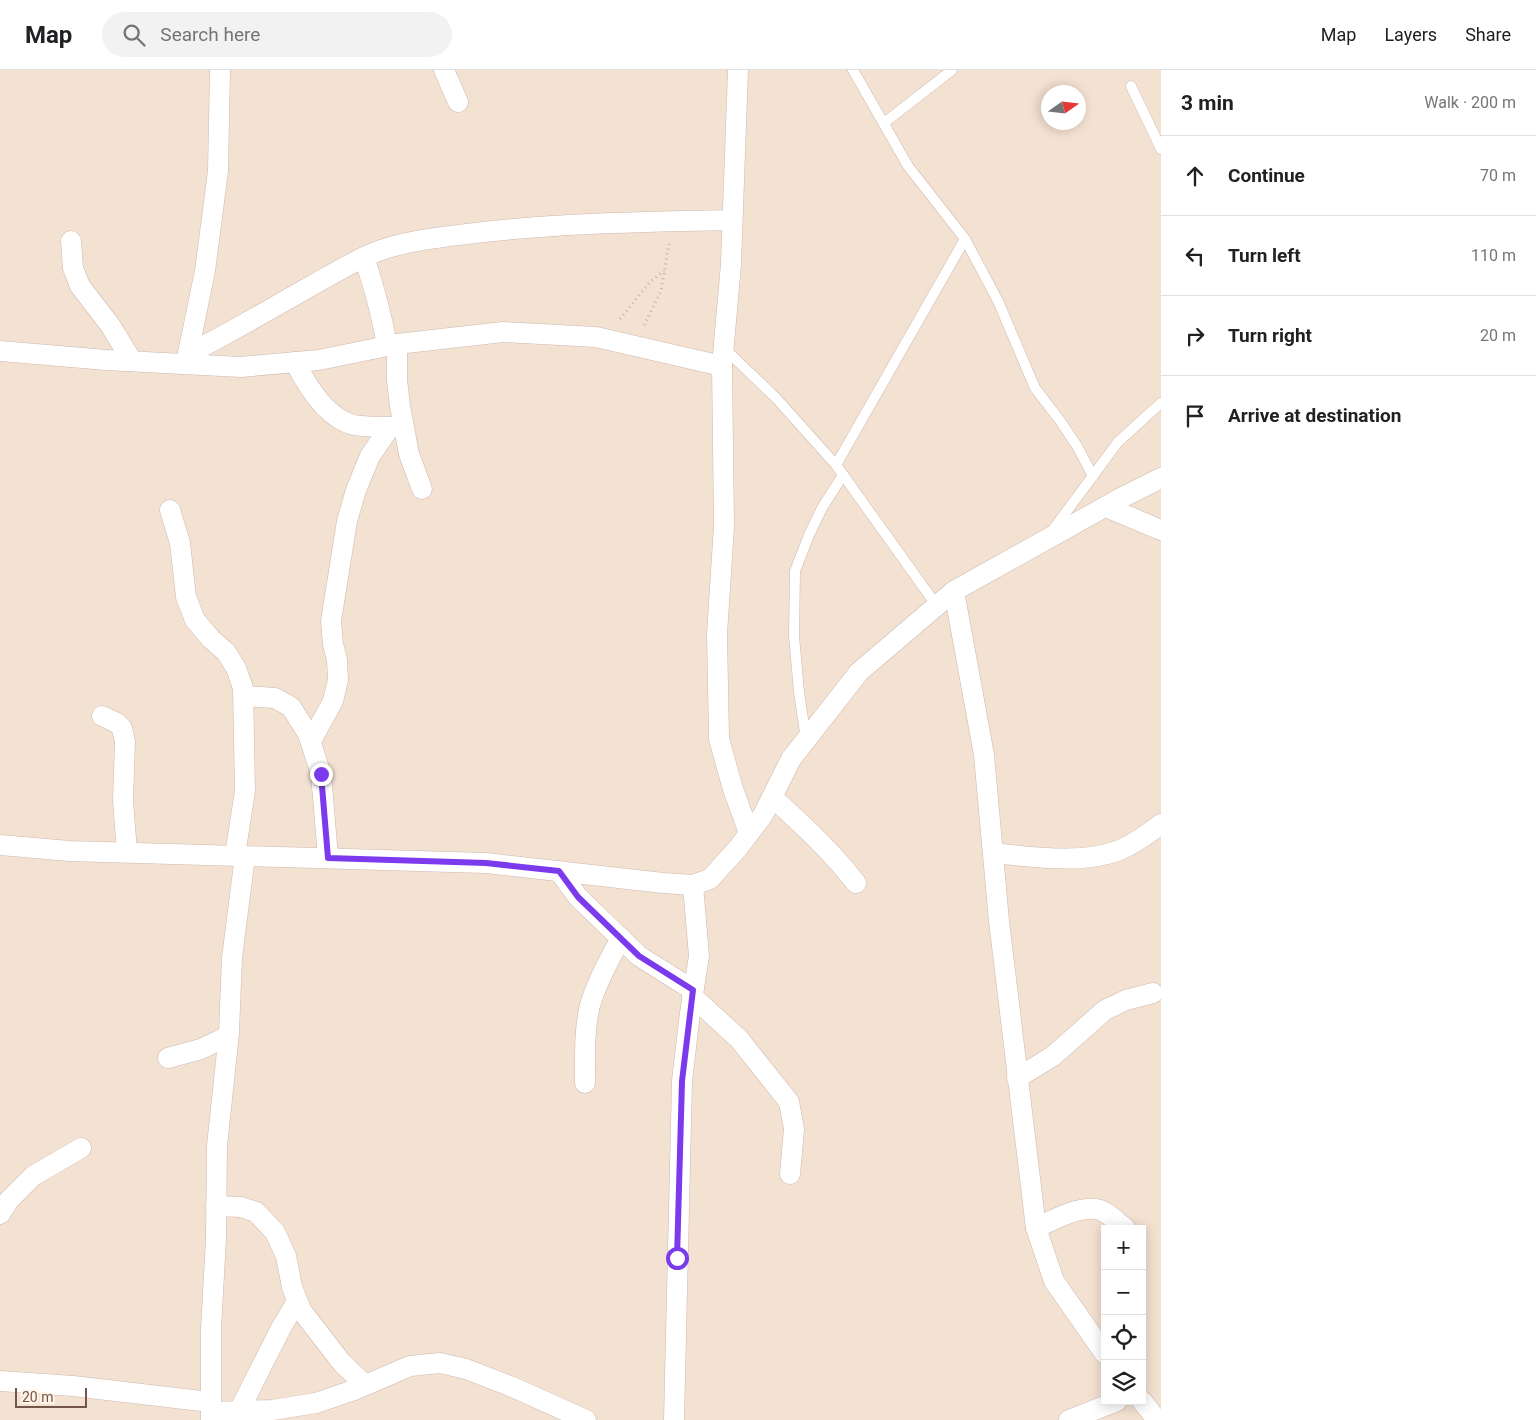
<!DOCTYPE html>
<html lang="en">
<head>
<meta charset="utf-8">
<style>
  :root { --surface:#fff; --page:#f2f2f2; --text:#202124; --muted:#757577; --line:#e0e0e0 }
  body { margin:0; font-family:Roboto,sans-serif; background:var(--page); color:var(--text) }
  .controls { position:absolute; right:15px; bottom:15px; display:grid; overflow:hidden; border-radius:0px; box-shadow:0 2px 12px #0003 }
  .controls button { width:45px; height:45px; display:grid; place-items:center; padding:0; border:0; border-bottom:1px solid var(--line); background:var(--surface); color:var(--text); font:25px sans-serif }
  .compass { position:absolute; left:1041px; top:15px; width:45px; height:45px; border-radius:50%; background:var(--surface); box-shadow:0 2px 12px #0003; rotate:76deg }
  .scale { position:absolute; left:15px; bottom:12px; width:72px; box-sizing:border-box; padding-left:5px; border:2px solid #73554a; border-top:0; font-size:14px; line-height:18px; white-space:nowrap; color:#73554a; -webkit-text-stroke:4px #fff4e9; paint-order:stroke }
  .stop { position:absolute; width:15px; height:15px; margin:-11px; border:4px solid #7c3aed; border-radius:50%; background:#fff }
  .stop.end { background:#7c3aed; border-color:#fff; box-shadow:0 1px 5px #0008 }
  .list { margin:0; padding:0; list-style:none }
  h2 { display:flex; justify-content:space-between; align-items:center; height:65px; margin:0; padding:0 20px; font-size:21px }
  h2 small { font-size:16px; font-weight:400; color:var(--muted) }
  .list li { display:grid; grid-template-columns:32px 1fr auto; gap:15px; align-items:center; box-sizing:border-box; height:80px; padding:0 20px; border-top:1px solid var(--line) }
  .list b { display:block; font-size:19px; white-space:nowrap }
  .list em { font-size:16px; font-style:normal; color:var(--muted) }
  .icon { flex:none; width:28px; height:28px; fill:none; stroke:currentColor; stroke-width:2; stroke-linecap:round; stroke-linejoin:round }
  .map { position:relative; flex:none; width:1161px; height:1350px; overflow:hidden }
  header { display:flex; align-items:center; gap:30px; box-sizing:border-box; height:70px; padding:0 25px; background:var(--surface); border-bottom:1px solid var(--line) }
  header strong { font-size:24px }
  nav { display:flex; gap:28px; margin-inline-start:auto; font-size:18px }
  .search { width:350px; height:45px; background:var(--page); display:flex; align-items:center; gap:12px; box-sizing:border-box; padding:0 18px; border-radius:28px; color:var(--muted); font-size:19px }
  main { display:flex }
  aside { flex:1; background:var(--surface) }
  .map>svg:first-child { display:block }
  .residential { fill:#f3e1d2; fill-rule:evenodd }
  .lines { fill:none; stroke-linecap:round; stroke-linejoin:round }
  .lane-casing { stroke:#cfb9ad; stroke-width:11 }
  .street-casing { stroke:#cfb9ad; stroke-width:21 }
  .path { stroke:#d5af9f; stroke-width:3; stroke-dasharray:1 4; stroke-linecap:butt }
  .lane { stroke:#fff; stroke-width:10 }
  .street { stroke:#fff; stroke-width:20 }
  .route { stroke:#7c3aed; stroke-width:6 }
</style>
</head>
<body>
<header>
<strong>Map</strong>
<div class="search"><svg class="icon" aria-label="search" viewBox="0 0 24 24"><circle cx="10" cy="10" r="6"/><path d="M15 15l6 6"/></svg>Search here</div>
<nav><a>Map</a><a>Layers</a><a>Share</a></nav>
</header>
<main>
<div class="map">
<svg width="1161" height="1350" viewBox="0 0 1161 1350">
  <rect width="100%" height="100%" fill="#fcf0e3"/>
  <path class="residential" d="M0,0H1161V1350H0ZM1048,22H1078V52H1048ZM1105,1159H1142V1331H1105Z"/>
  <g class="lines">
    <g class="lane-casing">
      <g id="lane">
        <polyline points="853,0 908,96 965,169 998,231 1035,318 1061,352 1077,376 1093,406"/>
        <polyline points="1131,16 1161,79"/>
        <polyline points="884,53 952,0"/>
        <polyline points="724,278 776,328 836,395 937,536"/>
        <polyline points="836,395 965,169"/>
        <polyline points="1052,461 1118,372 1161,333"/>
        <polyline points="806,669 799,622 794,566 795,501 809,465 822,438 843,405"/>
      </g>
    </g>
    <g class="street-casing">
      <g id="street">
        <polyline points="444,0 458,32"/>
        <polyline points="738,0 731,194 722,296 724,456 717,564 719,669 733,719 749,763"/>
        <polyline points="71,171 73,198 80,216 110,255 132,291"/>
        <path d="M364,187C374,217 382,245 387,276"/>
        <polyline points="397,274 397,310 400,336 409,384 422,419"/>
        <polyline points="0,281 106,290 241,297 319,290 397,274 503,262 596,267 722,296"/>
        <path d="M188,284C230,263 270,239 311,216C331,205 350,193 371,184C401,171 442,167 475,163C560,153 646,152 732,150"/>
        <path d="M295,292C307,316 327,349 354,355C369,358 386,356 401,357"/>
        <polyline points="186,293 205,201 218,101 220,0"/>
        <polyline points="1106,437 1161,460"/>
        <polyline points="170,440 180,473 186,527 195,550 211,569 226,582 236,598 243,618 245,721 235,785"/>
        <polyline points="954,521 984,685 999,851 1036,1158 1054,1211 1105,1284"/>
        <polyline points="244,626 275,628 291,637 308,664 321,704 328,787"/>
        <polyline points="102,646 117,653 122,658 125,672 123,731 127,782"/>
        <polyline points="311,671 333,631 338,610 337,590 333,574 331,551 347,451 356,420 370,386 390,357"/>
        <path d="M772,727C802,754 831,781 856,813"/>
        <polyline points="0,775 69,781 486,793 663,813 693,815 710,809 738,778 763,745 791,689 859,602 954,521 1119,429 1161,408"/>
        <path d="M993,783C1031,787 1086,795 1122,779C1136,773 1149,763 1161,754"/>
        <polyline points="559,801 578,827 639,886 693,920"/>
        <polyline points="692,926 739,969 789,1032 794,1059 790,1104"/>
        <polyline points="168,988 201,979 228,966"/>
        <polyline points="1017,1008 1053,986 1105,940 1126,930 1153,923"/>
        <path d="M585,1013C585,987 584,960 590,935C597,912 609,890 621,868"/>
        <polyline points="216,1136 241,1137 256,1142 275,1162 286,1186 292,1217 301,1240 342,1293 365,1315"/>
        <polyline points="0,1144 9,1130 33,1106 81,1078"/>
        <path d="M1036,1158C1053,1150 1076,1137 1096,1139C1106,1140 1117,1152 1125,1158"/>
        <polyline points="0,1311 73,1316 210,1332"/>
        <polyline points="1142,1331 1157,1350"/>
        <polyline points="239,1341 281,1258 297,1231"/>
        <polyline points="211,1342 272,1340 316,1333 354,1320 410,1296 440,1293 466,1299 510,1316 586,1350"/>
        <polyline points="211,1350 211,1259 216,1169 217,1076 229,963 232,888 245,786"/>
        <polyline points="674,1350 682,1011 690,943 699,886 693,815"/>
        <polyline points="1069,1350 1117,1331"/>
      </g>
    </g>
    <g class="path">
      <polyline points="620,249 650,212 664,201"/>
      <polyline points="644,255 661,221 669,174"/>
    </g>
    <use href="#lane" class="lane"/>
    <use href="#street" class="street"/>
  </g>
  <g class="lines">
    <polyline class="route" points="321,704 328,788 486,793 559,801 578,827 639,886 693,920 682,1011 677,1188"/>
  </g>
</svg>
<div class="controls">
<button>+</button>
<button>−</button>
<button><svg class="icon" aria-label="locate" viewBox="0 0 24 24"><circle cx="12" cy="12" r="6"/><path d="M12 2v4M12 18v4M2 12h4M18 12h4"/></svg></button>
<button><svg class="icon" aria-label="layers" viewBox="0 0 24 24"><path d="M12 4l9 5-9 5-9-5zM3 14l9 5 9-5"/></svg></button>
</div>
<svg class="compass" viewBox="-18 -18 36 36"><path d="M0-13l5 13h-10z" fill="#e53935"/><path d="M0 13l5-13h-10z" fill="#757577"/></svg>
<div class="scale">20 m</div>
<div class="stop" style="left:677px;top:1188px"></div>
<div class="stop end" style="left:321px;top:704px"></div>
</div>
<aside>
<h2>3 min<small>Walk · 200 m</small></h2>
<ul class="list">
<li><svg class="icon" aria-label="ahead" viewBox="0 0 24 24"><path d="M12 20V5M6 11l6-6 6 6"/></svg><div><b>Continue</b></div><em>70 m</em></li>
<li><svg class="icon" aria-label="left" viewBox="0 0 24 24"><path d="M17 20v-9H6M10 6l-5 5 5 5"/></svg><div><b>Turn left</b></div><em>110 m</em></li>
<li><svg class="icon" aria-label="right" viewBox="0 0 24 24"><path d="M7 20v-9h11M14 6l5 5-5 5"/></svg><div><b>Turn right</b></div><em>20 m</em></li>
<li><svg class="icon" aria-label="arrive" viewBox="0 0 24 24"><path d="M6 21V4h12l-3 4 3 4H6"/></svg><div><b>Arrive at destination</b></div></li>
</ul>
</aside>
</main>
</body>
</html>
